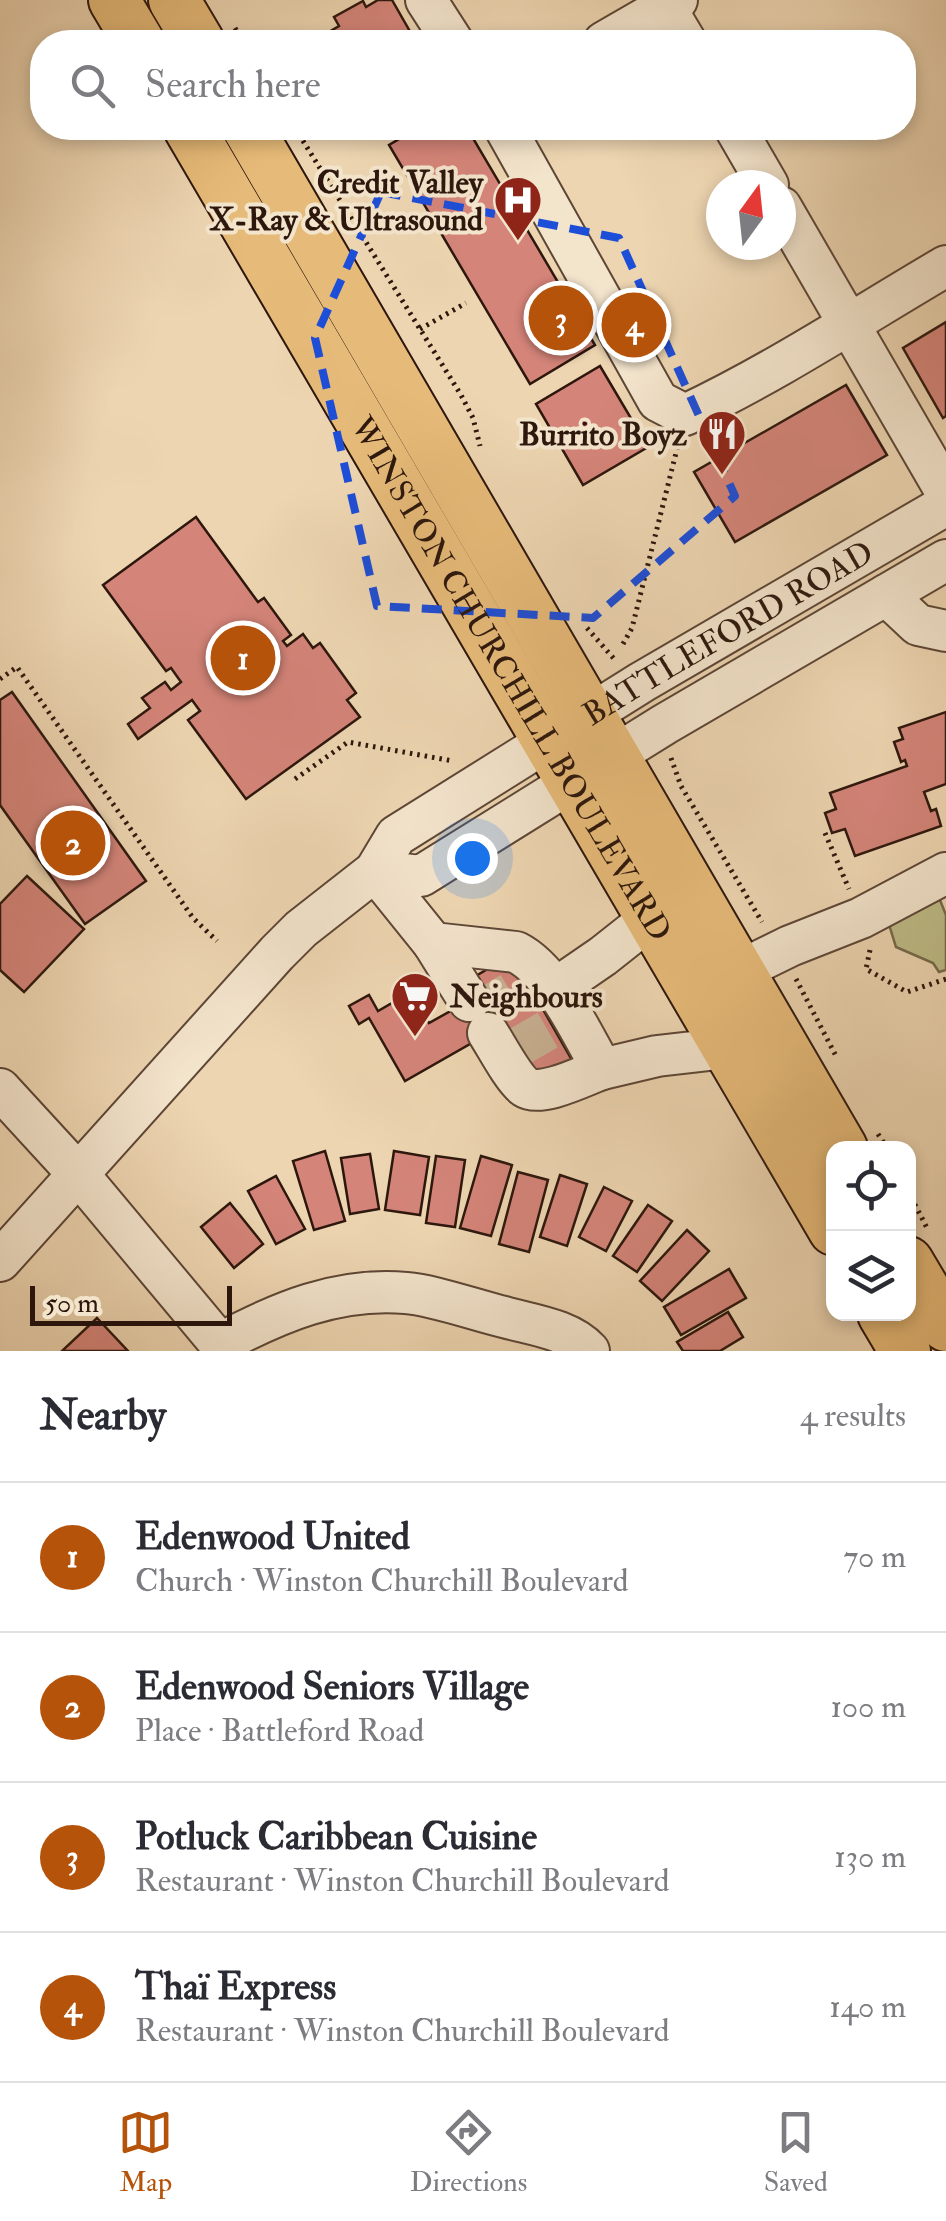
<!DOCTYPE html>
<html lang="en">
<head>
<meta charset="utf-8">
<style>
  :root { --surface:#fff; --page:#f7f7f7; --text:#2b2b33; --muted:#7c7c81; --line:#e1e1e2; --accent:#b45309 }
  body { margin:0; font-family:"IM FELL Double Pica",serif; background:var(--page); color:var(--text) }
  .controls { position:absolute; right:30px; bottom:30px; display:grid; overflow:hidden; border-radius:20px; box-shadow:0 5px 15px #0003 }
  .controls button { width:90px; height:90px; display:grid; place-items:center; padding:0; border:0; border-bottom:2px solid var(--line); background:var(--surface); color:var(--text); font:50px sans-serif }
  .compass { position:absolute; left:706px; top:170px; width:90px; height:90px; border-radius:50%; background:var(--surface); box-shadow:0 5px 15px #0003; rotate:15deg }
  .scale { position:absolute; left:30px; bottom:25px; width:202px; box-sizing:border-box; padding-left:10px; border:5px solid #2d170d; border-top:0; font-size:28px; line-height:35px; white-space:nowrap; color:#2d170d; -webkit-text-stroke:8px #f3e4cc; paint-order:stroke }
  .you { position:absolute; left:472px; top:858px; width:35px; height:35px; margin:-25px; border:8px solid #fff; border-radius:50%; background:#1a73e8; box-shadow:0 0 0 15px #1a73e833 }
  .badge { display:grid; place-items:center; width:65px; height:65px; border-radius:50%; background:var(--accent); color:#fff; font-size:32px; font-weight:700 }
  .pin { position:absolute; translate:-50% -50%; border:5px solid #fff; box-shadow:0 2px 10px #0006 }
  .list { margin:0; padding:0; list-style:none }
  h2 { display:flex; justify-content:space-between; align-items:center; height:130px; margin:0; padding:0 40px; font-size:42px }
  h2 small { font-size:32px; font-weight:400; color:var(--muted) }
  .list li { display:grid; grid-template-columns:65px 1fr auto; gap:30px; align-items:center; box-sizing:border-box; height:150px; padding:0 40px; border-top:2px solid var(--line) }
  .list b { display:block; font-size:38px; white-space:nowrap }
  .list p { margin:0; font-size:32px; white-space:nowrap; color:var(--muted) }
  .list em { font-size:32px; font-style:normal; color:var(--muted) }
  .icon { flex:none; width:55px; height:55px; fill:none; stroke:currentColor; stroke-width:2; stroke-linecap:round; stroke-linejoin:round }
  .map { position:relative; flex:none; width:946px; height:1351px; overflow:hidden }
  .search { position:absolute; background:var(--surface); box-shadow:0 5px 15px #0003; left:30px; right:30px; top:30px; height:110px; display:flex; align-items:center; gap:25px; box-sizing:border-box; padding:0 35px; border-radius:40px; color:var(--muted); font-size:38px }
  .sheet { height:730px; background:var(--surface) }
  nav { display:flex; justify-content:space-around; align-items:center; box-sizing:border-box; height:140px; border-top:2px solid var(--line); background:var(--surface); font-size:28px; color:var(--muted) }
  nav a { display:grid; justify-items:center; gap:5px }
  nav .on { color:var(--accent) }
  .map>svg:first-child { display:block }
  .green { fill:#bebc88; stroke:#766a4a; stroke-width:2.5 }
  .building { fill:#d48479; stroke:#2d170d; stroke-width:2.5 }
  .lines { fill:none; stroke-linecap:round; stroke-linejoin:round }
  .minor-tunnel { stroke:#c7af90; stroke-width:40; stroke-dasharray:40 20; stroke-linecap:butt }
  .minor-casing { stroke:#5d4636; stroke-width:44 }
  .major-casing { stroke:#2d170d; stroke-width:54 }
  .path { stroke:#2d170d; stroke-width:5; stroke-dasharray:2.5 5; stroke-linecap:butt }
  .minor { stroke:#f3e4cc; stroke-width:40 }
  .major { stroke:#e6ba78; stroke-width:50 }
  .marked { fill:none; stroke:#1d4ed8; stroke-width:8; stroke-dasharray:20 12; stroke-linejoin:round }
  .labels { text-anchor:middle; stroke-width:8; stroke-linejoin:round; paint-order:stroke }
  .poi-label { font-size:32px; font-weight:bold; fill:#2d170d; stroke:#f3e4cc; text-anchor:end }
  .street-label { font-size:32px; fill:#2d170d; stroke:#f3e4cc }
</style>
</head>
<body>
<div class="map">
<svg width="946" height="1351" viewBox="0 0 946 1351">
  <rect width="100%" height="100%" fill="#edd5b1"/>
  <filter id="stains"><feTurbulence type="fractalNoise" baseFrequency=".002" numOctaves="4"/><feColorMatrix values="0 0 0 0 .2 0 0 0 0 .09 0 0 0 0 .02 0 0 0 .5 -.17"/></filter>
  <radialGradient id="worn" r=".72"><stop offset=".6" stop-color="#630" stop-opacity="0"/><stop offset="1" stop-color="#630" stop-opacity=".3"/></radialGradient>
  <polygon class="green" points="940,900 946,915 946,970 939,972 933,963 896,947 887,918"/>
  <g class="building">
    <polygon points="378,0 392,0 416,42 325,42 322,36 339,26 334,17 363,1 366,7"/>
    <polygon points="418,128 467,128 595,345 530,384 389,145"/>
    <polygon points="946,322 946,416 943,418 903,348"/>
    <polygon points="600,366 648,447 583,485 536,404"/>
    <polygon points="846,385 887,455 735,542 694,472"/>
    <polygon points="196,517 258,602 264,598 291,635 283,641 287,646 303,634 313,648 320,643 356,693 347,700 360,717 246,799 188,720 200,711 192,700 138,739 128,724 150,708 142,698 165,682 171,690 181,682 171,668 166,671 103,585"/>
    <polygon points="12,692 146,881 85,924 0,805 0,700"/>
    <polygon points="946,712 946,784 924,792 931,811 936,809 941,826 855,856 845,829 832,833 825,813 836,809 830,793 907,766 905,760 901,762 894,742 903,739 899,728"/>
    <polygon points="27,876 84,929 24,992 0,970 0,904"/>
    <polygon points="512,955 573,1062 533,1084 500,1027 405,1081 369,1018 359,1024 349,1006 369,995 378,1011 411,992 429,1023 483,993 474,977"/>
    <polygon points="325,1151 345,1221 314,1230 293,1161"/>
    <polygon points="394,1151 429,1157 420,1215 385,1210"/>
    <polygon points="370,1154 379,1209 350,1214 341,1158"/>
    <polygon points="436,1156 465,1160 455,1227 426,1223"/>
    <polygon points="481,1156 512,1165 491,1236 460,1228"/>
    <polygon points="518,1172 548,1180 529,1252 499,1244"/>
    <polygon points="560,1175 587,1184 567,1246 540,1237"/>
    <polygon points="276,1176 305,1229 276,1244 248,1191"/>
    <polygon points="604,1187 632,1201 606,1251 579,1237"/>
    <polygon points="230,1203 263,1244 234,1268 201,1227"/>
    <polygon points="648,1205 672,1221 637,1272 613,1256"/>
    <polygon points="687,1230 709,1251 662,1301 640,1281"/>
    <polygon points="729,1269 746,1298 681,1335 664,1307"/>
    <polygon points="728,1312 743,1337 720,1351 683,1351 677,1342"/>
    <polygon points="97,1318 128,1351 62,1351"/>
  </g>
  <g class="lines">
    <g class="minor-tunnel">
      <polyline points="477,1013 527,982"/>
      <polyline points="513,1050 553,1027"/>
    </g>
    <g class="minor-casing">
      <g id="minor">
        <polyline points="426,0 453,42"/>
        <polyline points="661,0 686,42"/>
        <polyline points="604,42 677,0"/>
        <path d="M505,128L658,401L685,415C776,372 859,317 946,266"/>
        <polyline points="735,128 768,185"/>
        <polyline points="781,207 946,492"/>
        <polyline points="886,595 918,625 946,631"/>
        <polyline points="375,871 421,876 665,724 946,560"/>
        <path d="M375,871L433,943L516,952C554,971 581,1033 602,1069L657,1056L727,1048"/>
        <polyline points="433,943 469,1001"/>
        <polyline points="739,971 790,946 861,918 946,873"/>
        <polyline points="555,989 603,956 651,918"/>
        <path d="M488,1033C497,1047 513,1078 525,1087C541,1098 585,1075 602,1069"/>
        <polyline points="0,1089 79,1175 226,1351"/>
        <path id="s1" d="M0,1261L277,953L301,929L375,871L396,836L642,682L946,505"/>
        <path d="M221,1343C279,1312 338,1287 406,1293C433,1295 475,1310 504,1317C532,1325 569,1329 589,1351"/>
      </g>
    </g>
    <g class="major-casing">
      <g id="major">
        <polyline points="114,0 139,42"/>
        <polyline points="174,0 199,42"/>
        <path id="s2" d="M189,128L834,1230"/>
        <polyline points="248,128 842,1148"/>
        <polyline points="908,1262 946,1326"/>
        <polyline points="883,1314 905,1351"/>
      </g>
    </g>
    <g class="path">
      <polyline points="235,28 244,42"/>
      <polyline points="295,128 461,395 473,418 480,446"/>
      <polyline points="420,329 466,303"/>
      <polyline points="587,628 616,661"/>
      <polyline points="623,644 632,628 678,445"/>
      <polyline points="0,679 17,667 193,918 217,941"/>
      <polyline points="671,758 681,786 762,922"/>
      <polyline points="295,779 348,742 453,761"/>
      <polyline points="825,833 849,889"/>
      <polyline points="870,950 866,969 907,992 946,979"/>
      <polyline points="796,979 837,1058"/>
      <polyline points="878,1134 887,1148"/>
      <polyline points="908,1191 928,1230"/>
    </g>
    <use href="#minor" class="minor"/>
    <use href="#major" class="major"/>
  </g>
  <path class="marked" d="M381,192L619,238L735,496L593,618L377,606L315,338Z"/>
  <defs>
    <g id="hospital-pin" transform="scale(2.5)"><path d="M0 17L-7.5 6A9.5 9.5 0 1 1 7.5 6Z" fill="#8f2418" stroke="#f3e4cc"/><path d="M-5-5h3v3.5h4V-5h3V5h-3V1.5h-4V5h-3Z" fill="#fff"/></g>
    <g id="restaurant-pin" transform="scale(2.5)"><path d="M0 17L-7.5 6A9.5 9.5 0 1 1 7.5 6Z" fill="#8f2418" stroke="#f3e4cc"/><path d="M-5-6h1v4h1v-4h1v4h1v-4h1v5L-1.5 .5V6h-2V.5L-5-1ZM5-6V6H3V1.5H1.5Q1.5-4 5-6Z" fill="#fff"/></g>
    <g id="supermarket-pin" transform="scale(2.5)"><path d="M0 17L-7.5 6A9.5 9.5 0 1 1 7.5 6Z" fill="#8f2418" stroke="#f3e4cc"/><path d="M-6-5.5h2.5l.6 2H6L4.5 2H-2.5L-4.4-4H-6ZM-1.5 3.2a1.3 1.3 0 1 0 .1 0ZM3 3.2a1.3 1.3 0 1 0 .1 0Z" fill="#fff"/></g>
  </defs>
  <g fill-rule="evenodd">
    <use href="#hospital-pin" x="518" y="200"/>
    <use href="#restaurant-pin" x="722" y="434"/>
    <use href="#supermarket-pin" x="415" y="996"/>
  </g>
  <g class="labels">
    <g class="poi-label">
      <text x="483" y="193">Credit Valley<tspan x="483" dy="37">X-Ray &amp; Ultrasound</tspan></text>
      <text x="687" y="445">Burrito Boyz</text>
      <text x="450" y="1007" text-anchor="start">Neighbours</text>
    </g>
    <g class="street-label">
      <text dy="11" stroke="none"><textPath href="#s1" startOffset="972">BATTLEFORD ROAD</textPath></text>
      <text dy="11" stroke="none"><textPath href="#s2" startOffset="638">WINSTON CHURCHILL BOULEVARD</textPath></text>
    </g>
  </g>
  <rect width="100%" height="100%" filter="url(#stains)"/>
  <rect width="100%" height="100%" fill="url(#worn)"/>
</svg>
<div class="controls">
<button><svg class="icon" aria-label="locate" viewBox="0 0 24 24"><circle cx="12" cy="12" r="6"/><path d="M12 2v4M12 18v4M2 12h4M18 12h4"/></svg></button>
<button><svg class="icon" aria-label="layers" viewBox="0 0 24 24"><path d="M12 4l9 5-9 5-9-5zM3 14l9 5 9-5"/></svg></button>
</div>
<svg class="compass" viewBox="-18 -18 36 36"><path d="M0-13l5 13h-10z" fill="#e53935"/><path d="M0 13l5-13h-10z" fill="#7c7c81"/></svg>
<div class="scale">50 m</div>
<div class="you"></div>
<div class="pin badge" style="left:243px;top:658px">1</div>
<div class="pin badge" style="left:73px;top:843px">2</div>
<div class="pin badge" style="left:561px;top:318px">3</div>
<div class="pin badge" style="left:634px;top:325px">4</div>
<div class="search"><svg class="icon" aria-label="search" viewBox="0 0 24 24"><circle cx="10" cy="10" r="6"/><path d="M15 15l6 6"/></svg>Search here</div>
</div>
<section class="sheet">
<h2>Nearby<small>4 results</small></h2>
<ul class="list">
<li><span class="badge">1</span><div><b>Edenwood United</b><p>Church · Winston Churchill Boulevard</p></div><em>70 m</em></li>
<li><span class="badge">2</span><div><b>Edenwood Seniors Village</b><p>Place · Battleford Road</p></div><em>100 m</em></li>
<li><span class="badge">3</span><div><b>Potluck Caribbean Cuisine</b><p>Restaurant · Winston Churchill Boulevard</p></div><em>130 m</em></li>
<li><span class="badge">4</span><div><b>Thaï Express</b><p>Restaurant · Winston Churchill Boulevard</p></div><em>140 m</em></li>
</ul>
</section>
<nav>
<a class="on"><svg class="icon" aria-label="map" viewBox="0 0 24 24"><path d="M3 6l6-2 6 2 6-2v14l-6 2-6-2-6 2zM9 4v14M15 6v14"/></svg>Map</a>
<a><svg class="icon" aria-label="directions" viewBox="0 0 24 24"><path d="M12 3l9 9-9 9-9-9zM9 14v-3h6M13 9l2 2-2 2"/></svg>Directions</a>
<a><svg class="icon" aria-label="saved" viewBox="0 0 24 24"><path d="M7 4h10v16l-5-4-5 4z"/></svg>Saved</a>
</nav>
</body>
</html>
